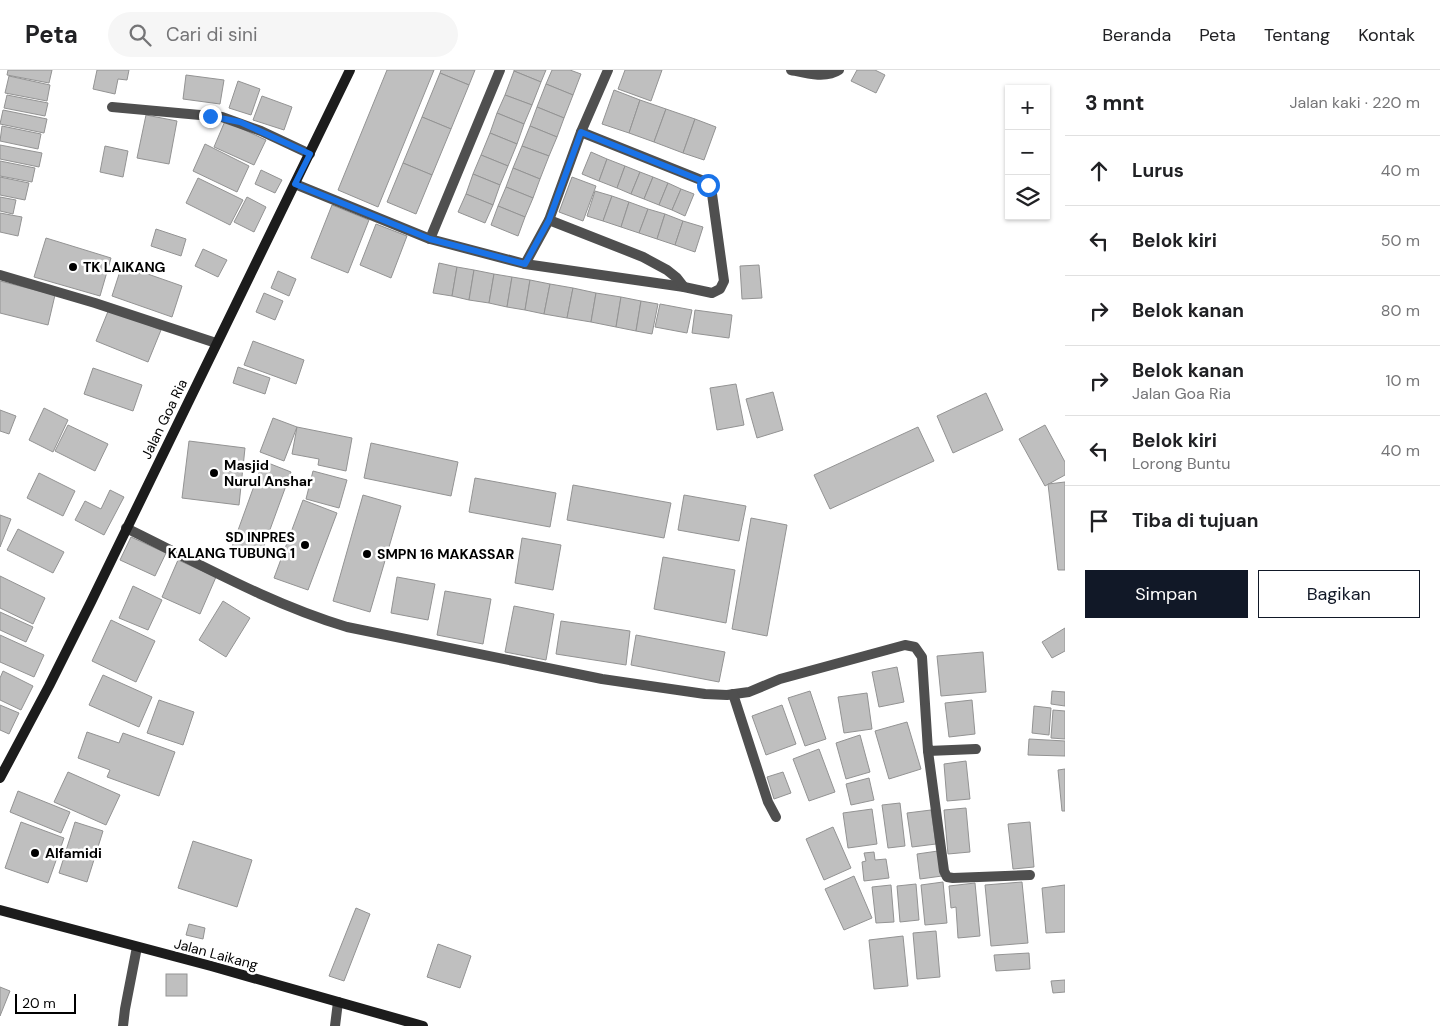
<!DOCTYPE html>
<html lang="id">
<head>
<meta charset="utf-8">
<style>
  :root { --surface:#fff; --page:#f6f6f6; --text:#202124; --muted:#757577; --line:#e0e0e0; --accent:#111827 }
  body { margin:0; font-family:"DM Sans",sans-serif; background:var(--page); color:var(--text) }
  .controls { position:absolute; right:15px; top:15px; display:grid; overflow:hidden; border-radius:0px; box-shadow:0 1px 4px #0004 }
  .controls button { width:45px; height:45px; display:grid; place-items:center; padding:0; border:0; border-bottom:1px solid var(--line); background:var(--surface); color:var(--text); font:25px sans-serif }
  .scale { position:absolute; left:15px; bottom:12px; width:61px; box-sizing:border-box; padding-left:5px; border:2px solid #000; border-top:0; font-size:14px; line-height:18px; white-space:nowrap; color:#000; -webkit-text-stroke:4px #fff; paint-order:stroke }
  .stop { position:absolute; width:15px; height:15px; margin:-11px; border:4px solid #1a73e8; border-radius:50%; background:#fff }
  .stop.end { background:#1a73e8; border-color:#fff; box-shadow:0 1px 5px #0008 }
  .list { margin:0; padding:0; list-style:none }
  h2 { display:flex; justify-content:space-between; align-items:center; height:65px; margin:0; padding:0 20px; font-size:21px }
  h2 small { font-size:16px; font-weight:400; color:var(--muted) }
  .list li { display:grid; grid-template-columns:32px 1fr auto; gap:15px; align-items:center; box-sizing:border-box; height:70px; padding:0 20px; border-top:1px solid var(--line) }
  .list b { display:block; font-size:19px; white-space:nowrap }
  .list p { margin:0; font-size:16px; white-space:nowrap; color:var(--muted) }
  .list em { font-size:16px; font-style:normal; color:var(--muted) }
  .actions { display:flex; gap:10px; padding:15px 20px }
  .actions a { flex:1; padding:11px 0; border:1px solid var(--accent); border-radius:0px; text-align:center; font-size:18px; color:var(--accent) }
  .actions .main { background:var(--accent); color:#fff }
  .icon { flex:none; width:28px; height:28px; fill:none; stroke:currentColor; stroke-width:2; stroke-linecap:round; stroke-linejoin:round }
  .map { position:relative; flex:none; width:1065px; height:956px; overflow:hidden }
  header { display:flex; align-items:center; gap:30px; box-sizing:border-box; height:70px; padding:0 25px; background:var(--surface); border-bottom:1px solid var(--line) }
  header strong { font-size:24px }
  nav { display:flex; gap:28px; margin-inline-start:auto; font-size:18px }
  .search { width:350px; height:45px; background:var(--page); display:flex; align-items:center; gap:12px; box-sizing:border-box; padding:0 18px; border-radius:28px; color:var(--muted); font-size:19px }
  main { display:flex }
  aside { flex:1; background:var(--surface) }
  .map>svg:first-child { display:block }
  .building { fill:#bfbfbf; stroke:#939393 }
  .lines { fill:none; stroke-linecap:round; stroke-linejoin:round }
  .street { stroke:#4f4f4f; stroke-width:10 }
  .secondary { stroke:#1c1c1c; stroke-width:10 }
  .route { stroke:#1a73e8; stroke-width:6 }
  .poi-dot { fill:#000; stroke:#fff; stroke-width:2 }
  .labels { text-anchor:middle; stroke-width:5; stroke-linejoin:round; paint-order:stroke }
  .poi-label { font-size:14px; font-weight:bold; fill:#000; stroke:#fff; text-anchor:start }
  .street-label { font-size:14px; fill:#000; stroke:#fff }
</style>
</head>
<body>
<header>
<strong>Peta</strong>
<div class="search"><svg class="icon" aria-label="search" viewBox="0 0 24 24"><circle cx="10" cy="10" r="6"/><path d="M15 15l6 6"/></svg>Cari di sini</div>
<nav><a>Beranda</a><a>Peta</a><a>Tentang</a><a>Kontak</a></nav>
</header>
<main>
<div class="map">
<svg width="1065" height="956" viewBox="0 0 1065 956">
  <rect width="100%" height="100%" fill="#fff"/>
  <g class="building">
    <polygon points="8,0 52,0 49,13 7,5"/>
    <polygon points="97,0 129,0 127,10 118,9 115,24 93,19"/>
    <polygon points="387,0 434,0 378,137 338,120"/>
    <polygon points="441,0 475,0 469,15 440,3"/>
    <polygon points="514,0 546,0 541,12 514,1"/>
    <polygon points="552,0 570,0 581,4 573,25 546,14"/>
    <polygon points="625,0 662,0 651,31 618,19"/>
    <polygon points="857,0 875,0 885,5 876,23 851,11"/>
    <polygon points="514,1 541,12 532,35 505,25"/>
    <polygon points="440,3 469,15 451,59 422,47"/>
    <polygon points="186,5 224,10 220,34 183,29"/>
    <polygon points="9,6 50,15 47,31 5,23"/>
    <polygon points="238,11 260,19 251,45 229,38"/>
    <polygon points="546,14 573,25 564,48 537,37"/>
    <polygon points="614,20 640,30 629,63 602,54"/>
    <polygon points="7,25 48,33 45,46 4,38"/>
    <polygon points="505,25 532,35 524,54 497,43"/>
    <polygon points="262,26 292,37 284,60 253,50"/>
    <polygon points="640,30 666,39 654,72 629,63"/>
    <polygon points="537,37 564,48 557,67 530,56"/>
    <polygon points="666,39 695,49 683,83 654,72"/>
    <polygon points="3,40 47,49 44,63 0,54"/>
    <polygon points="497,43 524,54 517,74 490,63"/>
    <polygon points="146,45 177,51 169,94 137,88"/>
    <polygon points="422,47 451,59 432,105 403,93"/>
    <polygon points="695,49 716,57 704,90 683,83"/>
    <polygon points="225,51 266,70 254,95 214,77"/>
    <polygon points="2,56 41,64 38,79 0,71"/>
    <polygon points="530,56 557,67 549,86 522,76"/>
    <polygon points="490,63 517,74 508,96 481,85"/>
    <polygon points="205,74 249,96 237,122 193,101"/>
    <polygon points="0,75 42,83 39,97 0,89"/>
    <polygon points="105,76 128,81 123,107 100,102"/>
    <polygon points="522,76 549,86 540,109 513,98"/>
    <polygon points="591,82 607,89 599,111 582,104"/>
    <polygon points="481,85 508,96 500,115 473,104"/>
    <polygon points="607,89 625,96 617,118 599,111"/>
    <polygon points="0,91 35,98 32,112 0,106"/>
    <polygon points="403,93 432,105 416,144 387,132"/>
    <polygon points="625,96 640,102 631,124 617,118"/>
    <polygon points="513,98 540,109 533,128 506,117"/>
    <polygon points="261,100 282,110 275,123 255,114"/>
    <polygon points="640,102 653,107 644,129 631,124"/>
    <polygon points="473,104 500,115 493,135 466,124"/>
    <polygon points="0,107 29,113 25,130 0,125"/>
    <polygon points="572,107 596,116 583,151 559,142"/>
    <polygon points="653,107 668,113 659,135 644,129"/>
    <polygon points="198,108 243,130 230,155 186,133"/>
    <polygon points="668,113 681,119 672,140 659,135"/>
    <polygon points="506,117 533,128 525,147 498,136"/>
    <polygon points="681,119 694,124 685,146 672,140"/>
    <polygon points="595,121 612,126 603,151 587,146"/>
    <polygon points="466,124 493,135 485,153 458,142"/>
    <polygon points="612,126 629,132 621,157 603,151"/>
    <polygon points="0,127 16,130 13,144 0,141"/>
    <polygon points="247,127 266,137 254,162 234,152"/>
    <polygon points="629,132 648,139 639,163 621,157"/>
    <polygon points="332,135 369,150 348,203 311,188"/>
    <polygon points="498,136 525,147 518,166 491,155"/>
    <polygon points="648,139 665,144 657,169 639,163"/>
    <polygon points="0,143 22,147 18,166 0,162"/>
    <polygon points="665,144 683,151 675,175 657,169"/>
    <polygon points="683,151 703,157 695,182 675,175"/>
    <polygon points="376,154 407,166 391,208 360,195"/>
    <polygon points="156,159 186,169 181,186 151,176"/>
    <polygon points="46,168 111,188 100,226 34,207"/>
    <polygon points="203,179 227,190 218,207 195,196"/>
    <polygon points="439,193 457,197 452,226 433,223"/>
    <polygon points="122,195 182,216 172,247 112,226"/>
    <polygon points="759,195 762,228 742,229 740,196"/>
    <polygon points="457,197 474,200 469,230 452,226"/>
    <polygon points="474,200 494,204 489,233 469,230"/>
    <polygon points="278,201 296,209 289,226 271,218"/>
    <polygon points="494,204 512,207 507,237 489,233"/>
    <polygon points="512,207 530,210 525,240 507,237"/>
    <polygon points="530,210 550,214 544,244 525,240"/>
    <polygon points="0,211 55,225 48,255 0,243"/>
    <polygon points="550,214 573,218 567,248 544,244"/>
    <polygon points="573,218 596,223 591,252 567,248"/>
    <polygon points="264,223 283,231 275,250 256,242"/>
    <polygon points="596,223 621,227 616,257 591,252"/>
    <polygon points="621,227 641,231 636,261 616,257"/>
    <polygon points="641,231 658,234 652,264 636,261"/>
    <polygon points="660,234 692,240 687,263 655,257"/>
    <polygon points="109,239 161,260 148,292 96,271"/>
    <polygon points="695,240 732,245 729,268 692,263"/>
    <polygon points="253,271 304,290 296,314 244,295"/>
    <polygon points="238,297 270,308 265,324 233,313"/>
    <polygon points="93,298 142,315 133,341 84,324"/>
    <polygon points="736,314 744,355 717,360 710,318"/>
    <polygon points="773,322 783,360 757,368 746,329"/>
    <polygon points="986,323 1003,360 953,383 937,346"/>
    <polygon points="44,338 68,350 53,382 29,370"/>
    <polygon points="0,340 16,346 9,364 0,361"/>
    <polygon points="273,348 297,357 284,391 260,382"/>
    <polygon points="68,355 108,374 95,401 55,381"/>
    <polygon points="1045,355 1065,392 1065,405 1045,416 1019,369"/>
    <polygon points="297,357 352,368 346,401 318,395 319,389 292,384"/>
    <polygon points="918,357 934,391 830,439 814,405"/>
    <polygon points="189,371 245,378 239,435 182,428"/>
    <polygon points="371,373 458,392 451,426 364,408"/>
    <polygon points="263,391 291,402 260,487 232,477"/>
    <polygon points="313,401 347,410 339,438 306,429"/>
    <polygon points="39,403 75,421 63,446 27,428"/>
    <polygon points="475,408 556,423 550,457 469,442"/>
    <polygon points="1065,412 1065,500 1058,500 1048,414"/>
    <polygon points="573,415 671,433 664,468 567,450"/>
    <polygon points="110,420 124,427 104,465 75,450 85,431 101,439"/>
    <polygon points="363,425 401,436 370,542 333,531"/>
    <polygon points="684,425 746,436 739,471 678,460"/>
    <polygon points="303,430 337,443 308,520 274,508"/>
    <polygon points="0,445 11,449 0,477"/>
    <polygon points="751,448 787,455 767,566 732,559"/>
    <polygon points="18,459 64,482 53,503 7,480"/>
    <polygon points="131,467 166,483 155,506 120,490"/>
    <polygon points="522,468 561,475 553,520 515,513"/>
    <polygon points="663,487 735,500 726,553 654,539"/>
    <polygon points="178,490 216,507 200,544 162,527"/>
    <polygon points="0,506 45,528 33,554 0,538"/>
    <polygon points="397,507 435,514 428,550 391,543"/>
    <polygon points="133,516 162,530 148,560 119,548"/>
    <polygon points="445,521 491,529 483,574 437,565"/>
    <polygon points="223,531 250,548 226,587 199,570"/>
    <polygon points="514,536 554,544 546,590 505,582"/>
    <polygon points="0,542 33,557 26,572 0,560"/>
    <polygon points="111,550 155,571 136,612 92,591"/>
    <polygon points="561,551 630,561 626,595 556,584"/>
    <polygon points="1065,558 1065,581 1052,588 1042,572"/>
    <polygon points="0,565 44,585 34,607 0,592"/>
    <polygon points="636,565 725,582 719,612 631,595"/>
    <polygon points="983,582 986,622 941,626 937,586"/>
    <polygon points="897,597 904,632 879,637 872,602"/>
    <polygon points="3,601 33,616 21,640 0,630 0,608"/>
    <polygon points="103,605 152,627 139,657 89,635"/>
    <polygon points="810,621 826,669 805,676 788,628"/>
    <polygon points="1052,621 1065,622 1065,636 1051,634"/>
    <polygon points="867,623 872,659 844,663 838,627"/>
    <polygon points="159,630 194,642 183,675 147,663"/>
    <polygon points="972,630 975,664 949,667 945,633"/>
    <polygon points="0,635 19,643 9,664 0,660"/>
    <polygon points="782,635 796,674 766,685 752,646"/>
    <polygon points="1034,636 1051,638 1049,665 1032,663"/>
    <polygon points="1053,640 1065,641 1065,669 1051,668"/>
    <polygon points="907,652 921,699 889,709 875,661"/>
    <polygon points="87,662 119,673 123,663 175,682 159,726 107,707 110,700 78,688"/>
    <polygon points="860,665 870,702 846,709 836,673"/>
    <polygon points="1029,669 1065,671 1065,686 1028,685"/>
    <polygon points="819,679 835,722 809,731 793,689"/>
    <polygon points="966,691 970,729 947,731 944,694"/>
    <polygon points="1065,699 1065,741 1062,741 1058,700"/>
    <polygon points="68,702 120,725 106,755 54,732"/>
    <polygon points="783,702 791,723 774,729 767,707"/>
    <polygon points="869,708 874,730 851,735 846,714"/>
    <polygon points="18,721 70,742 61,763 10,742"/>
    <polygon points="900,733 905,776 888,778 882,735"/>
    <polygon points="966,738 970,782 948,784 944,740"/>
    <polygon points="872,739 877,774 848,778 843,743"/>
    <polygon points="931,740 936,774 912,777 907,743"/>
    <polygon points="21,752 64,768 48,813 5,798"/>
    <polygon points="75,752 103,761 87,812 59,803"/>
    <polygon points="1030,752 1034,797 1013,799 1008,754"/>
    <polygon points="833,757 851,798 824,810 806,769"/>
    <polygon points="193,771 252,790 237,837 178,818"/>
    <polygon points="938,781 942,806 920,809 917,784"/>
    <polygon points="874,782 875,790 886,789 889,808 864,811 862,792 866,791 864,783"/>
    <polygon points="854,806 872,848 844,860 825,819"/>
    <polygon points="943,812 947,853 925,855 921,815"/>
    <polygon points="1022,812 1028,873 991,876 985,815"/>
    <polygon points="975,813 980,866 958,868 956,837 951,838 949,816"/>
    <polygon points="916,814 919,850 900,852 897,816"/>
    <polygon points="891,815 894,852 876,853 872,817"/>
    <polygon points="1065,815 1065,862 1046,863 1042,818"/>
    <polygon points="356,838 370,844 344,911 329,906"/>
    <polygon points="189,854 205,858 203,869 186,865"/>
    <polygon points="936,861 940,907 917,909 913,863"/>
    <polygon points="903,866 908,916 874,919 869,870"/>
    <polygon points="438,874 471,886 460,918 427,907"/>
    <polygon points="1029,883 1030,899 996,901 994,885"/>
    <rect x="166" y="904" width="21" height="22"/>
    <polygon points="1065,910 1065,922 1053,923 1051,911"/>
    <polygon points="0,917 10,921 0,946"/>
  </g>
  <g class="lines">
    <g class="street">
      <path d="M791,0C805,3 826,9 839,0"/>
      <polyline points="112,37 222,47 261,61 310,84"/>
      <polyline points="295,114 430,169 525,194 684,217 712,223 720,219 724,211 712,124 708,115 701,110 581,62"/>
      <polyline points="549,150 643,187 667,200 677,208 684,217"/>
      <polyline points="430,169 500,0"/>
      <polyline points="525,194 549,150 581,62 608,0"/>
      <polyline points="0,205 95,233 216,273"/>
      <path d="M126,458C198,493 270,534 347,557L602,609L705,624L727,625L749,622L780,609L905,575L915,577L922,587L928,681L976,679"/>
      <polyline points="733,624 768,732 776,747"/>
      <polyline points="928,681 944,801 947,807 953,808 1030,805"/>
      <polyline points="123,956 125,939 137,877"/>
      <polyline points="335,956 338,932"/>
    </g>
    <g class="secondary">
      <polyline points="0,708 49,616 91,532 350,0"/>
      <polyline points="0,840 211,896 423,956"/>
    </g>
  </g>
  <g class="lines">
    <polyline class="route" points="210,46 240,52 310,84 295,114 430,169 525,194 549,150 581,62 700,110 708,115"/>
  </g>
  <g class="poi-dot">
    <circle cx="73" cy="197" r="5"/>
    <circle cx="214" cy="403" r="5"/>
    <circle cx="305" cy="475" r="5"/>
    <circle cx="367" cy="484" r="5"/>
    <circle cx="35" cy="783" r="5"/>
  </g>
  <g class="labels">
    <g class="poi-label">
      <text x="83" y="202">TK LAIKANG</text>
      <text x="224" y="400">Masjid<tspan x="224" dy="16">Nurul Anshar</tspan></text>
      <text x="295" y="472" text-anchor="end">SD INPRES<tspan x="295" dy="16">KALANG TUBUNG 1</tspan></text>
      <text x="377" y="489">SMPN 16 MAKASSAR</text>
      <text x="45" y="788">Alfamidi</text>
    </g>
    <g class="street-label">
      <text transform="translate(164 349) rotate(-64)" y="5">Jalan Goa Ria</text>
      <text transform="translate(216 884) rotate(15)" y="5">Jalan Laikang</text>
    </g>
  </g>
</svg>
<div class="controls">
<button>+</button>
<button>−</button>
<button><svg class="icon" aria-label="layers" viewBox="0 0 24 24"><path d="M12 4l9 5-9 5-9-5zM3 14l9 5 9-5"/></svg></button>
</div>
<div class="scale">20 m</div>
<div class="stop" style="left:708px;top:115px"></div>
<div class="stop end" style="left:210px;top:46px"></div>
</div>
<aside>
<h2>3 mnt<small>Jalan kaki · 220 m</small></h2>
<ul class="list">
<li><svg class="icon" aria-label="ahead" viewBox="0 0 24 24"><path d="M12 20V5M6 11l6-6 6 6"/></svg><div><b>Lurus</b></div><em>40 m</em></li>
<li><svg class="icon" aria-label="left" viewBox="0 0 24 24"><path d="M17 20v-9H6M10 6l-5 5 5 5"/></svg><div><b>Belok kiri</b></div><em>50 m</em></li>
<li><svg class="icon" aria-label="right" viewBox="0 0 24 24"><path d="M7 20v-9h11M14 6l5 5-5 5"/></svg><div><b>Belok kanan</b></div><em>80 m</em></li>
<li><svg class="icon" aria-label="right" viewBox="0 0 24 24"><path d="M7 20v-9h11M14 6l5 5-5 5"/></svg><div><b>Belok kanan</b><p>Jalan Goa Ria</p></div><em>10 m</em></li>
<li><svg class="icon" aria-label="left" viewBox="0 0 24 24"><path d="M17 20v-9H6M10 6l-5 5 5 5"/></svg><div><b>Belok kiri</b><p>Lorong Buntu</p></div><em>40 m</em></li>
<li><svg class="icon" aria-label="arrive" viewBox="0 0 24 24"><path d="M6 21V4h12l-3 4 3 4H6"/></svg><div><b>Tiba di tujuan</b></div></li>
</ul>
<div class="actions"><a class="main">Simpan</a><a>Bagikan</a></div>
</aside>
</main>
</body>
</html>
